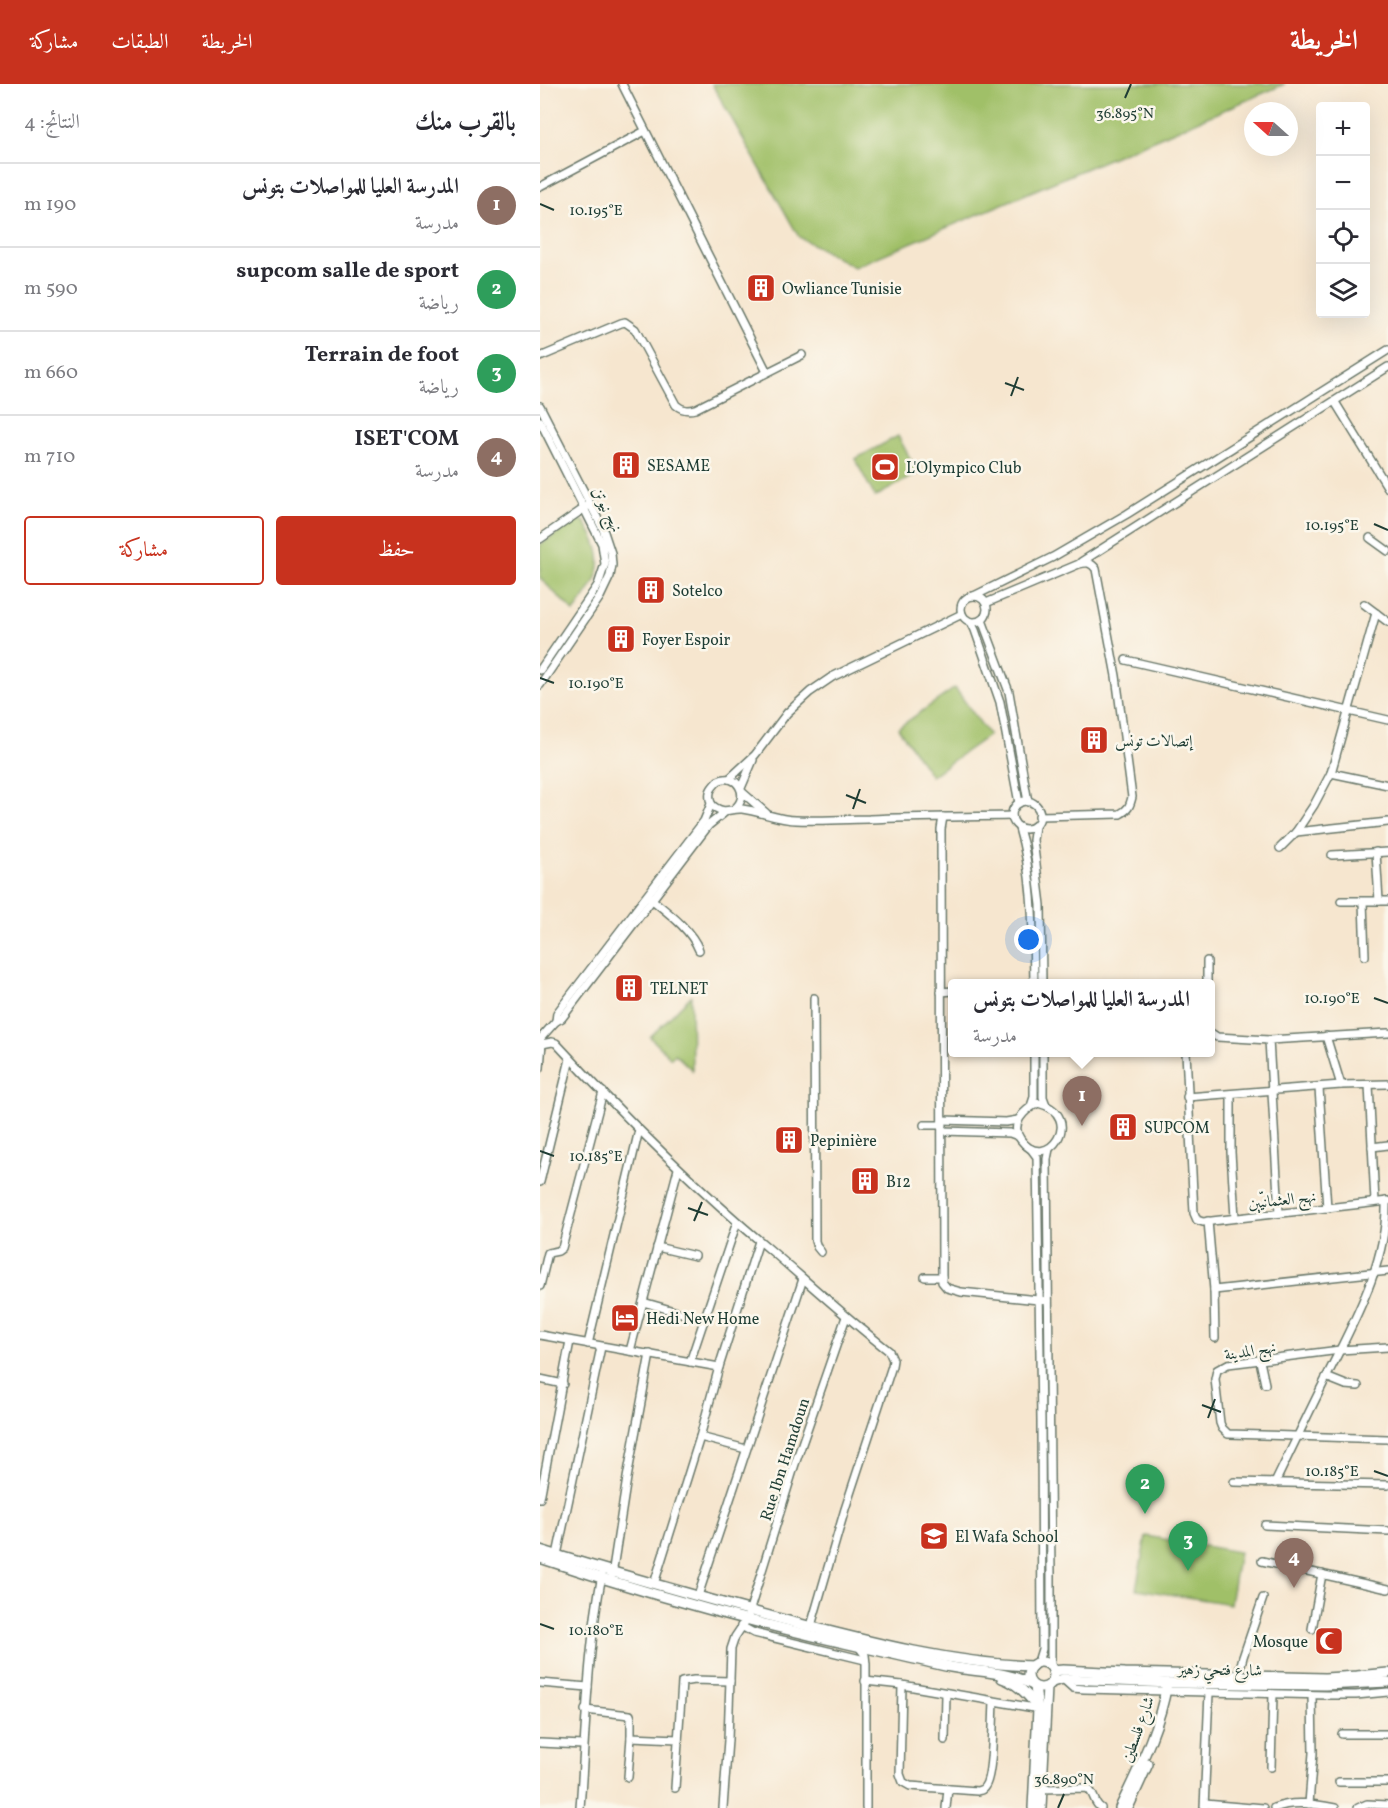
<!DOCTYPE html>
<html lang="ar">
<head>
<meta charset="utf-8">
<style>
  :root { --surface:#fff; --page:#f2f2f3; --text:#2b2b33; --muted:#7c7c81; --line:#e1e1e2; --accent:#c8321e }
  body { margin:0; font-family:Vollkorn,Amiri,serif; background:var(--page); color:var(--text); direction:rtl }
  .controls { position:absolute; right:18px; top:18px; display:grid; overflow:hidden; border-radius:6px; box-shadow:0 6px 24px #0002 }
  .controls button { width:54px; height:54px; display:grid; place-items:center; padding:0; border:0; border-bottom:2px solid var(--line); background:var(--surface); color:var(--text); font:30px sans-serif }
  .compass { position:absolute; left:704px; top:18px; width:54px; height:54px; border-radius:50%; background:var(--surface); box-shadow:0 6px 24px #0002; rotate:291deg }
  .you { position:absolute; left:489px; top:856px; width:21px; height:21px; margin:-15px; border:4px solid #fff; border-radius:50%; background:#1a73e8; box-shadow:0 0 0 9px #1a73e833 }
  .badge { display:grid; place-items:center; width:39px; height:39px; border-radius:50%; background:var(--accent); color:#fff; font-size:20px; font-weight:700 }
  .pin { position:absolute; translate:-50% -50px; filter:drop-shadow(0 2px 3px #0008) }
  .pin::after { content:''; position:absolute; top:32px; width:21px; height:18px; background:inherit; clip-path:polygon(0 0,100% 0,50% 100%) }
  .popup { position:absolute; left:408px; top:895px; width:267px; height:78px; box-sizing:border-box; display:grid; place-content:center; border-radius:6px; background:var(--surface); filter:drop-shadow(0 2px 4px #0005); font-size:20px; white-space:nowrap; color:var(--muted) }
  .popup b { font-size:22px; color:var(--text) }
  .popup::after { content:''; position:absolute; left:50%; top:100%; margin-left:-12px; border:12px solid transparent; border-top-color:var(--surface) }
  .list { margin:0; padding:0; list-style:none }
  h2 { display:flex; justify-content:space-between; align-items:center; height:78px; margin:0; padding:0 24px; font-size:26px }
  h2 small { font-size:20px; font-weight:400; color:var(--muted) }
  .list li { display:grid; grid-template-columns:39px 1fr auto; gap:18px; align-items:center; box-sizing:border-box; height:84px; padding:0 24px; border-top:2px solid var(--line) }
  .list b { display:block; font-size:22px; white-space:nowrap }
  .list p { margin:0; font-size:20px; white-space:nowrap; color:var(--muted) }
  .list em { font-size:20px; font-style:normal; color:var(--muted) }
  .actions { display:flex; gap:12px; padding:18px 24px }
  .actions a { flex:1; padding:14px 0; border:2px solid var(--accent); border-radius:6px; text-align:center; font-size:21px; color:var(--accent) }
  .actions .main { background:var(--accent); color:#fff }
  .icon { flex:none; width:33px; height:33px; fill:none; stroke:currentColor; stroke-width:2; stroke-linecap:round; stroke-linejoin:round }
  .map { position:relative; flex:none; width:848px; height:1724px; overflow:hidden; direction:ltr }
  header { display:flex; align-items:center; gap:36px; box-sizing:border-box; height:84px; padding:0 30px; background:var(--accent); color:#fff }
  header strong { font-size:28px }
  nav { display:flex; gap:33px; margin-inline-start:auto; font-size:21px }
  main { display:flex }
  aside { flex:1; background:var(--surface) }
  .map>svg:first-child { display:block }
  .green { fill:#a0c068; stroke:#607e4e; stroke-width:1.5 }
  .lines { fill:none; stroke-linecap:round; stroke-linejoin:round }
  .minor-casing { stroke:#6a786a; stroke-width:10 }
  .tertiary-casing { stroke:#6a786a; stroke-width:12 }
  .minor { stroke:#fff; stroke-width:7 }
  .tertiary { stroke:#fff; stroke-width:9 }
  .ticks { fill:none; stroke:#1f3d34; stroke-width:2 }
  .labels { text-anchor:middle; stroke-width:5; stroke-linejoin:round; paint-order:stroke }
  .poi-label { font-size:16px; fill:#1f3d34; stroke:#fbf7ec; text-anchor:start }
  .street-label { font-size:16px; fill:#1f3d34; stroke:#fbf7ec }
  .ticks-label { font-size:15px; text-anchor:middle; fill:#1f3d34; stroke:#fbf7ec; stroke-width:5; stroke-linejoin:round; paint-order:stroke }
</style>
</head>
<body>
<header>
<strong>الخريطة</strong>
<nav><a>الخريطة</a><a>الطبقات</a><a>مشاركة</a></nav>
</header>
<main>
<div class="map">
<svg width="848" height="1724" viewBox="0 0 848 1724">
  <rect width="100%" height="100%" fill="#fbf7ec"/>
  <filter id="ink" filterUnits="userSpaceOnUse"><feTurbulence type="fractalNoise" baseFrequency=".0167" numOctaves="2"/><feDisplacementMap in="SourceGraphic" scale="12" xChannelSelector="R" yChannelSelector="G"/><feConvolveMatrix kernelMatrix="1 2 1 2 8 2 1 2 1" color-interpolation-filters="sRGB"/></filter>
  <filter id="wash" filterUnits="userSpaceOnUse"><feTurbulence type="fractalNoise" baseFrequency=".008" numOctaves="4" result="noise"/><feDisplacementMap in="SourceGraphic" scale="24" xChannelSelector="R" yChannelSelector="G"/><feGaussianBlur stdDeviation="1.35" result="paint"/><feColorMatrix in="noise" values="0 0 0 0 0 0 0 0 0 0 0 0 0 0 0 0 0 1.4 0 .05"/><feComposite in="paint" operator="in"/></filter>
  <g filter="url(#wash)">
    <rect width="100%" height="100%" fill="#f6e6cf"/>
    <g class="green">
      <polygon points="172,0 745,0 314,183 259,153"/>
      <polygon points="358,352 378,389 335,413 315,375"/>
      <path d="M37,436L44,437C70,477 61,492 34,528L0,494V461Z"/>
      <polygon points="415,604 449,651 391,692 358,644"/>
      <polygon points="151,912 152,986 135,970 131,974 110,953"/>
      <polygon points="606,1452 699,1468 690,1520 596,1505"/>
    </g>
  </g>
  <g filter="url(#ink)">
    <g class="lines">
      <g class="minor-casing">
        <g id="minor">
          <polyline points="82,0 227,288"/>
          <polyline points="0,103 105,47"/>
          <path d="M0,273L81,239L85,238L95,245L136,321C142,326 147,327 155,325L262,271"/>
          <polyline points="795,318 848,404"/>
          <polyline points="0,322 63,445 71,469 72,481 70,492 60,513 0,601"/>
          <polyline points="0,337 62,460 65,480 58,501 0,586"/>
          <polyline points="830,454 848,467"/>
          <polyline points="0,455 49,421"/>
          <polyline points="541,478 848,283"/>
          <circle cx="434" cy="525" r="13"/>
          <polyline points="434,512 513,473 587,430 848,266"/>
          <path d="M446,519L539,480C547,478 551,478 556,485L576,592L592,713C590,722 588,726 580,730L499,732"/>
          <polyline points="824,520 848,538"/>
          <polyline points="442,536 469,608 488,718"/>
          <polyline points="431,538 435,546 460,618 479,719"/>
          <polyline points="586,576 848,636"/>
          <polyline points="791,689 848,701"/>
          <polyline points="189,695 215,671 247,629 270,608 292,593 422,530"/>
          <polyline points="201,704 213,676"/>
          <polyline points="202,708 226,729"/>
          <circle cx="486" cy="731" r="14"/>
          <path d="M194,725C211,713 197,687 178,697C175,700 171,704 170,708C169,714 170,721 176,724C185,730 192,724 202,725C220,727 238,736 256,736C280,737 305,735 329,735C377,733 424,733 472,732"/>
          <polyline points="403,733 401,745 402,1198 407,1204 421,1208 508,1217"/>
          <polyline points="495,742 493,756 501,821 502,900"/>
          <path d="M479,744C494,794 493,848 494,900"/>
          <polyline points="756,748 848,738"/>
          <polyline points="740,764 756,748 774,721 791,689 836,529"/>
          <polyline points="836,768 839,817"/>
          <polyline points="792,771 848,768"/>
          <path d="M110,814C127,828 151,845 159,866"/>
          <polyline points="801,817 848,817"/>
          <polyline points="823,818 825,872"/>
          <polyline points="667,877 667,900"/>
          <polyline points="401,908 413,907"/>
          <polyline points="274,914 275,1157 277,1163 281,1168"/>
          <polyline points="16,937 17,929 164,737 171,720"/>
          <polyline points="671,949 677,953 729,956"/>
          <polyline points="786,952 801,1001"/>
          <polyline points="0,955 16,937 22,934 169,741 185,728"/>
          <polyline points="0,956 2,959 0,984"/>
          <path d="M2,960L12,958L16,959C85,1034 156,1104 234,1169C272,1202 309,1236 349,1267L353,1276L352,1282L305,1425L271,1542"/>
          <polyline points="503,968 503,1013 506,1021"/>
          <polyline points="646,968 654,1129 657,1136 663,1138 848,1117"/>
          <polyline points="829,1001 835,1118"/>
          <polyline points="779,1004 787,1124"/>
          <polyline points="691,1010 691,1068 695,1134"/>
          <polyline points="647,1013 801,1001 848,1000"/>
          <path d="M498,1019C547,1031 507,1091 481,1056C469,1040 484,1026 498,1019Z"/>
          <polyline points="491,1022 494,1013 494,968"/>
          <polyline points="403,1036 466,1038 478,1036"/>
          <polyline points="384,1041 403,1041"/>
          <polyline points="403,1047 470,1049 478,1052"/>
          <polyline points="832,1063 848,1061"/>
          <polyline points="491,1065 497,1073 501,1337 502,1565 498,1578"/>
          <polyline points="509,1065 507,1075 511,1492 511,1582"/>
          <polyline points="0,1098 30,975"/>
          <polyline points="739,1129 729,956 848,949"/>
          <polyline points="668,1137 674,1206 675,1254"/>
          <polyline points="117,1163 155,1172"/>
          <polyline points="385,1193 402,1193"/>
          <polyline points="0,1202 8,1169 18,1167 22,1164 63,1008"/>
          <polyline points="674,1206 848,1187"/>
          <polyline points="103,1218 165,1236"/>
          <polyline points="0,1251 179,1283"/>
          <polyline points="48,1260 99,1046"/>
          <polyline points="848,1263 800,1266 688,1280 677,1286 675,1295 680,1339 682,1344 688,1350 848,1355"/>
          <polyline points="90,1267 138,1085"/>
          <polyline points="720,1277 725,1300"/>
          <polyline points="150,1278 197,1138"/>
          <polyline points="786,1293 806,1301 818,1302"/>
          <polyline points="0,1295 23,1300"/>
          <polyline points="160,1353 206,1365"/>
          <polyline points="694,1398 848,1401"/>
          <path d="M735,1399C752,1364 769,1328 787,1292C813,1239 848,1178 846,1117"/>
          <polyline points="0,1414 30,1257"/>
          <polyline points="725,1441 848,1447"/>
          <polyline points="17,1471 61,1263"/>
          <polyline points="722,1477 848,1505"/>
          <polyline points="72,1491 87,1394 110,1270"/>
          <polyline points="114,1500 160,1353 179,1283 219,1157"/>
          <polyline points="158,1512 263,1195"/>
          <polyline points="201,1542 214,1549 325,1576"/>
          <polyline points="772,1545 782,1490"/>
          <polyline points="319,1563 325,1571 326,1580 326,1724"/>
          <polyline points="698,1592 703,1573 723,1514"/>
          <polyline points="523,1595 533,1604 544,1605 787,1611 816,1611 848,1608"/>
          <polyline points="325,1597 362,1601 500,1625"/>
          <polyline points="0,1599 48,1603"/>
          <path d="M362,1601L360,1690L363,1698L370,1702L437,1707C441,1706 443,1706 445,1702C453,1692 453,1634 454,1618"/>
          <polyline points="45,1626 90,1631 91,1634 91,1653 138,1655"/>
          <polyline points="802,1650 848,1650"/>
          <polyline points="405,1656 406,1609"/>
          <polyline points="0,1659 43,1661"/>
          <polyline points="731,1683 733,1610"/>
          <polyline points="88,1693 91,1653"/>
          <polyline points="799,1698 848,1698"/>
          <polyline points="135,1704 142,1598 154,1596 190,1597"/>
          <path d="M502,1705L547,1704C555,1709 553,1719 561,1724"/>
          <polyline points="665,1720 712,1724"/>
          <polyline points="769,1720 773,1669 772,1611"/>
          <polyline points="712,1723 723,1724"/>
          <path d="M40,1724C46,1646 47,1568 62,1491"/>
          <polyline points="183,1724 188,1656 191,1565 195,1553 207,1535 255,1380 306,1233"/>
          <polyline points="406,1724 408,1705"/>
          <polyline points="664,1724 669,1609"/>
          <path d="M734,1724C754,1716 775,1720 795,1724"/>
          <polyline points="818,1724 827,1720 848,1721"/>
        </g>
      </g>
      <g class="tertiary-casing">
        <g id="tertiary">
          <path d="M0,1466C80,1491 160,1513 241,1535C323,1556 407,1579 492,1582"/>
          <path d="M0,1474C107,1510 216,1540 326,1564C354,1570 382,1577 411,1583C437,1588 467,1587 491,1600"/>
          <circle cx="501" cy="1591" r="13"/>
          <polyline points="513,1587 523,1586 585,1589 785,1594 817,1592 848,1589"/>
          <path d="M462,1594C477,1599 487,1610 497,1622"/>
          <polyline points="512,1598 523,1595 632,1599 785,1601 848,1598"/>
          <polyline points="493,1724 498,1625 495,1603"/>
          <polyline points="501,1724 507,1603"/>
          <path d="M580,1724C599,1684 620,1643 627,1599"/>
          <polyline points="588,1724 608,1680"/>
        </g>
      </g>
      <use href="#minor" class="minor"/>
      <use href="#tertiary" class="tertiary"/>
    </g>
  </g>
  <path class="ticks" d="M585,14L591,0M0,120L14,126M465,299L484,306M471,312L478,293M834,440L848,446M0,594L14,599M306,711L326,719M313,725L320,705M834,914L848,919M0,1067L14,1072M148,1124L168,1131M154,1137L162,1118M662,1321L681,1328M668,1334L675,1315M834,1387L848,1392M0,1540L14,1545M518,1724L524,1710"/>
  <defs>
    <g id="building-square" transform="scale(1.5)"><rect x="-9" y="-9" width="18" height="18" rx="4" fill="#c8321e" stroke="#fbf7ec"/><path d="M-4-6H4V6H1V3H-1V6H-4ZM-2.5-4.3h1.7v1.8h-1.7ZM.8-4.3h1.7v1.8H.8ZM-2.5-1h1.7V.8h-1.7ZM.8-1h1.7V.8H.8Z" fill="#fff"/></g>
    <g id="stadium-square" transform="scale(1.5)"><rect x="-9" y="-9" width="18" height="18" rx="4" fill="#c8321e" stroke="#fbf7ec"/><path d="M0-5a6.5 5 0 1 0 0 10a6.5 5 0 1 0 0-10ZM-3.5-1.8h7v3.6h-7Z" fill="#fff"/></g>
    <g id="hotel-square" transform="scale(1.5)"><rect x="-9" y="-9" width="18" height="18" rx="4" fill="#c8321e" stroke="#fbf7ec"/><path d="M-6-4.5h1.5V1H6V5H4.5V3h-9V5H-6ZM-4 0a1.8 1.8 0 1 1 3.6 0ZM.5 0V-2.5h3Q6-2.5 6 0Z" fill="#fff"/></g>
    <g id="school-square" transform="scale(1.5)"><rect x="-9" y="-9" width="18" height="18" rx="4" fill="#c8321e" stroke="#fbf7ec"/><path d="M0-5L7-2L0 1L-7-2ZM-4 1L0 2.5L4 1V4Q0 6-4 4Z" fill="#fff"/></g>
    <g id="mosque-square" transform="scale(1.5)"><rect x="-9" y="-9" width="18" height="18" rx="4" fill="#c8321e" stroke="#fbf7ec"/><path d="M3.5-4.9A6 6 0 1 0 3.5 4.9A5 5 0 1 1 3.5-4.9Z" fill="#fff"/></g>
  </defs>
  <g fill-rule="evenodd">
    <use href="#building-square" x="221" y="204"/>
    <use href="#building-square" x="86" y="381"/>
    <use href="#stadium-square" x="345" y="383"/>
    <use href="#building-square" x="111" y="506"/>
    <use href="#building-square" x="81" y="555"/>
    <use href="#building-square" x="554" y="656"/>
    <use href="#building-square" x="89" y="904"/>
    <use href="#building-square" x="583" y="1043"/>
    <use href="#building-square" x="249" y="1056"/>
    <use href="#building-square" x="325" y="1097"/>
    <use href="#hotel-square" x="85" y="1234"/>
    <use href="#school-square" x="394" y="1452"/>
    <use href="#mosque-square" x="789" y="1557"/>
  </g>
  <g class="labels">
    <g class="poi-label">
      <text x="242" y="210">Owliance Tunisie</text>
      <text x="107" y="387">SESAME</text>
      <text x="366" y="389">L'Olympico Club</text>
      <text x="132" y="512">Sotelco</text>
      <text x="102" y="561">Foyer Espoir</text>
      <text x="575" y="662">إتصالات تونس</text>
      <text x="110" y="910">TELNET</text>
      <text x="604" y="1049">SUPCOM</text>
      <text x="270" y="1062">Pepinière</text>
      <text x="346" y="1103">B12</text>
      <text x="106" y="1240">Hedi New Home</text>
      <text x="415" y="1458">El Wafa School</text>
      <text x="768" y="1563" text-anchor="end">Mosque</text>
    </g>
    <g class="street-label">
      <text transform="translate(68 425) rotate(64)" y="6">نهج نيوتن</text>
      <text transform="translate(742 1115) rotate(-6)" y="6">نهج العثمانيّين</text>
      <text transform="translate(710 1266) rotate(-9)" y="6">نهج المدينة</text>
      <text transform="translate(244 1375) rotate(-72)" y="6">Rue Ibn Hamdoun</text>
      <text transform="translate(680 1585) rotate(1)" y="6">شارع فتحي زهير</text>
      <text transform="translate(597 1645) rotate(-70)" y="6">شارع فلسطين</text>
    </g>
  </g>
  <g class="ticks-label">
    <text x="585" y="34">36.895°N</text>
    <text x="56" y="131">10.195°E</text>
    <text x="792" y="446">10.195°E</text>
    <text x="56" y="604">10.190°E</text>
    <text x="792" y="919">10.190°E</text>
    <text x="56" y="1077">10.185°E</text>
    <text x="792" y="1392">10.185°E</text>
    <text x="56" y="1551">10.180°E</text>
    <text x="524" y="1700">36.890°N</text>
  </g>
</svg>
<div class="controls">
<button>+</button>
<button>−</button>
<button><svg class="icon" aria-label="locate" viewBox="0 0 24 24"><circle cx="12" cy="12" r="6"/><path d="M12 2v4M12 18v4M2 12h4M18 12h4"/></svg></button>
<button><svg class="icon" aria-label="layers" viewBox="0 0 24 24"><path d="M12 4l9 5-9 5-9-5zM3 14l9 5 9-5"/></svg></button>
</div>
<svg class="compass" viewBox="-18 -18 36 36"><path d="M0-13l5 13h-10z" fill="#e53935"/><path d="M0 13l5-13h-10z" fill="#7c7c81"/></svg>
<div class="you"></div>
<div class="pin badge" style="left:542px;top:1042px;background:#8d6e63">1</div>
<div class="popup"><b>المدرسة العليا للمواصلات بتونس</b>مدرسة</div>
<div class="pin badge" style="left:605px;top:1430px;background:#2e9e5b">2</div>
<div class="pin badge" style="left:648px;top:1487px;background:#2e9e5b">3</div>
<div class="pin badge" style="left:754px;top:1504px;background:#8d6e63">4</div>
</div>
<aside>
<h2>بالقرب منك<small>النتائج: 4</small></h2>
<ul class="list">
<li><span class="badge" style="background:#8d6e63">1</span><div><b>المدرسة العليا للمواصلات بتونس</b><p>مدرسة</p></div><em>190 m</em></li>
<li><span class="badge" style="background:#2e9e5b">2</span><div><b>supcom salle de sport</b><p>رياضة</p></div><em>590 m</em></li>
<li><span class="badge" style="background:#2e9e5b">3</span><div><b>Terrain de foot</b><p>رياضة</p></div><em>660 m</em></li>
<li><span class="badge" style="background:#8d6e63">4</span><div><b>ISET'COM</b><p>مدرسة</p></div><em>710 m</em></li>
</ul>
<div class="actions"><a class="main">حفظ</a><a>مشاركة</a></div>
</aside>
</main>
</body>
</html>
